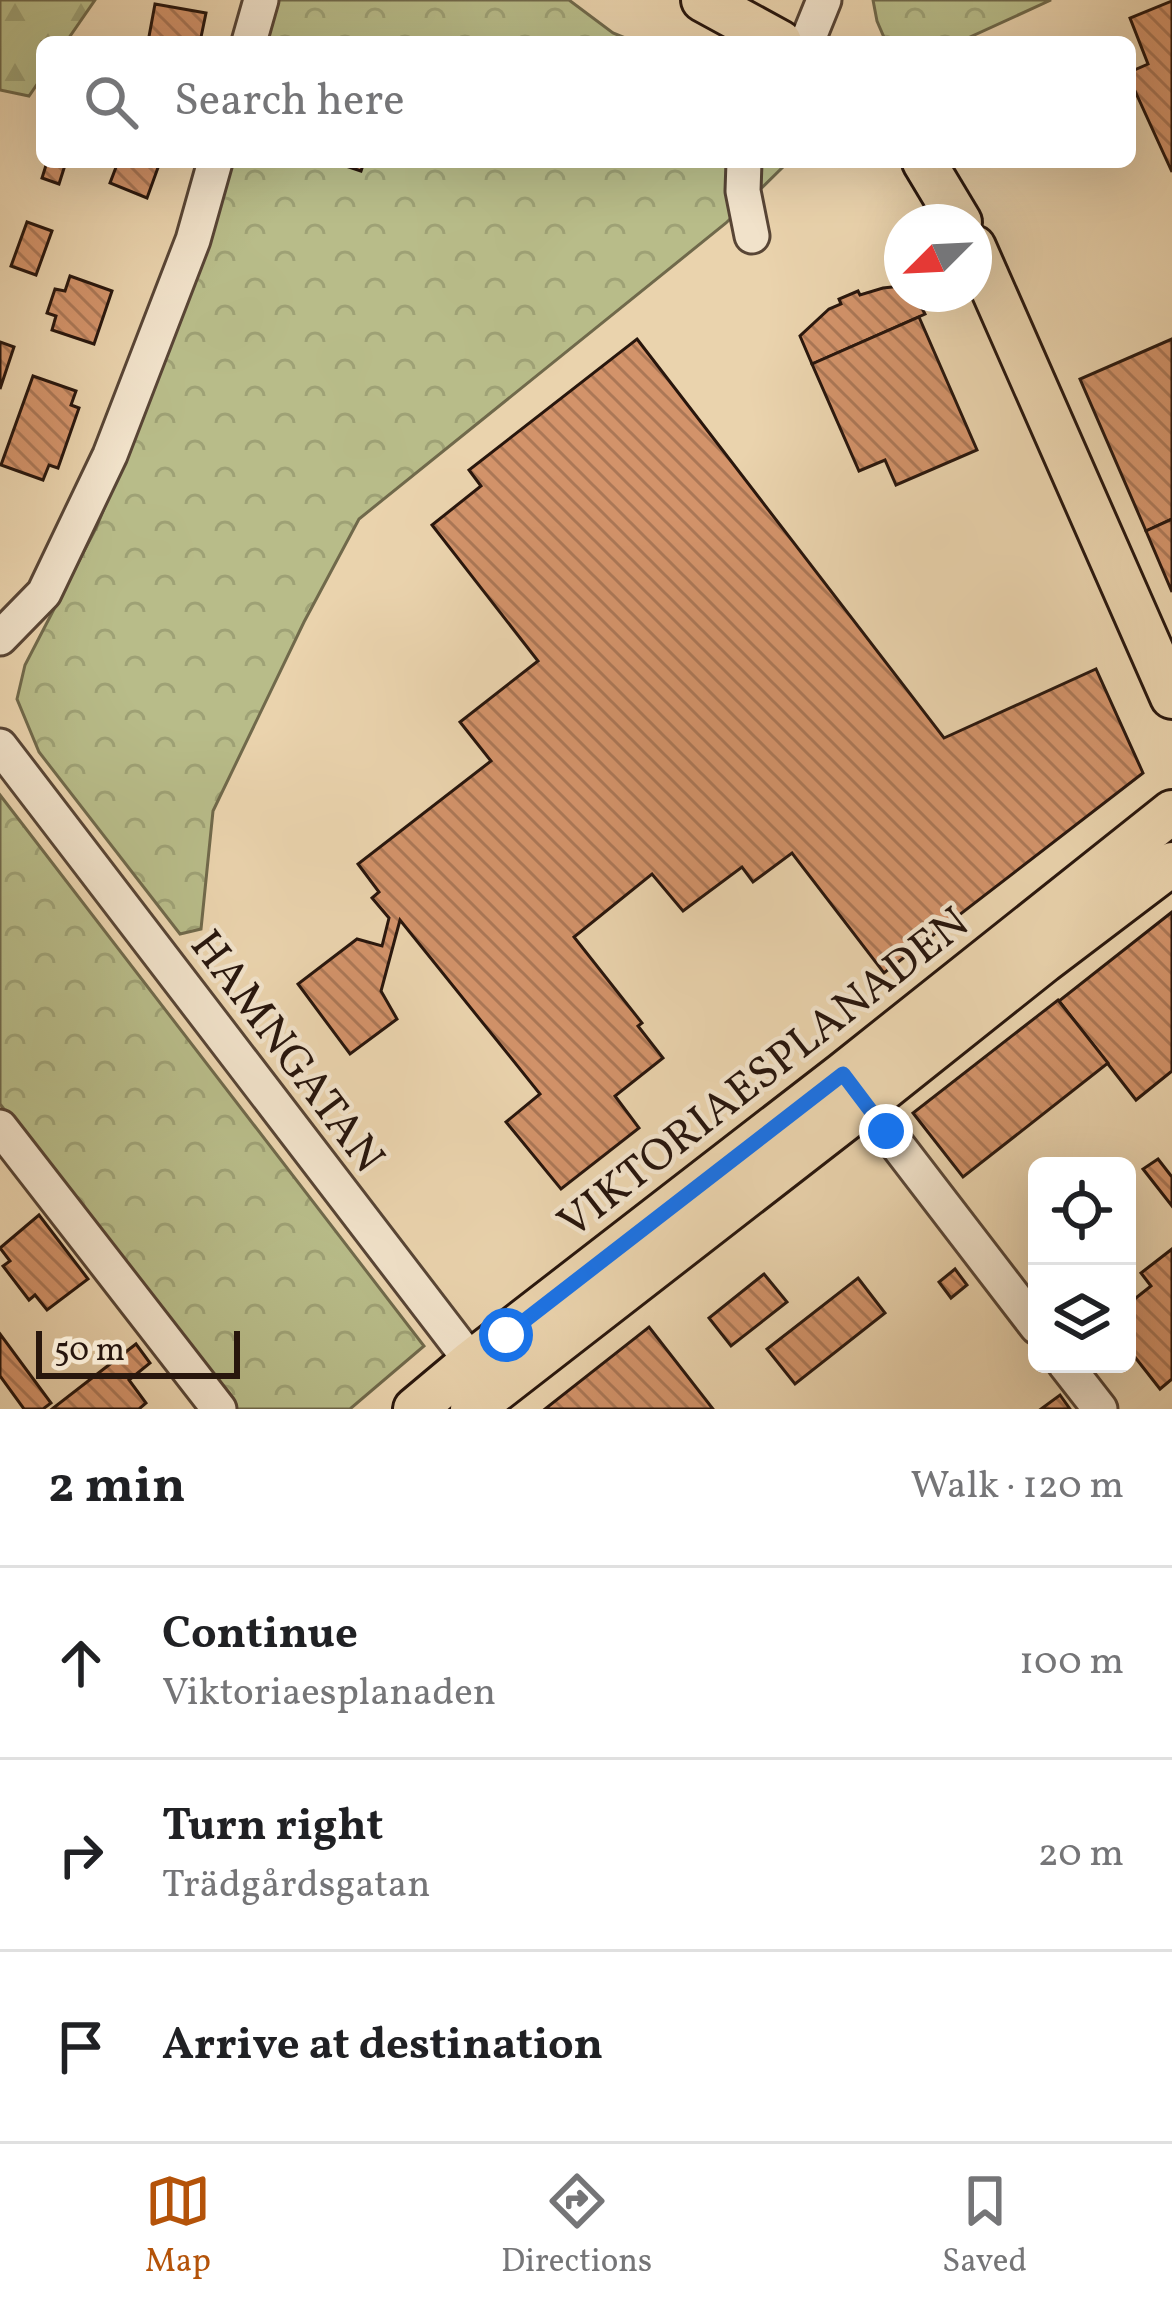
<!DOCTYPE html>
<html lang="en">
<head>
<meta charset="utf-8">
<style>
  :root { --surface:#fff; --page:#f2f2f2; --text:#202124; --muted:#757577; --line:#e0e0e0; --accent:#b45309 }
  body { margin:0; font-family:Vollkorn,serif; background:var(--page); color:var(--text) }
  .controls { position:absolute; right:36px; bottom:36px; display:grid; overflow:hidden; border-radius:18px; box-shadow:0 12px 48px #0002 }
  .controls button { width:108px; height:108px; display:grid; place-items:center; padding:0; border:0; border-bottom:3px solid var(--line); background:var(--surface); color:var(--text); font:60px sans-serif }
  .compass { position:absolute; left:884px; top:204px; width:108px; height:108px; border-radius:50%; background:var(--surface); box-shadow:0 12px 48px #0002; rotate:246deg }
  .scale { position:absolute; left:36px; bottom:30px; width:204px; box-sizing:border-box; padding-left:12px; border:6px solid #28160d; border-top:0; font-size:33px; line-height:42px; white-space:nowrap; color:#28160d; -webkit-text-stroke:9px #f1e2ca; paint-order:stroke }
  .stop { position:absolute; width:36px; height:36px; margin:-27px; border:9px solid #1a73e8; border-radius:50%; background:#fff }
  .stop.end { background:#1a73e8; border-color:#fff; box-shadow:0 3px 12px #0008 }
  .list { margin:0; padding:0; list-style:none }
  h2 { display:flex; justify-content:space-between; align-items:center; height:156px; margin:0; padding:0 48px; font-size:51px }
  h2 small { font-size:39px; font-weight:400; color:var(--muted) }
  .list li { display:grid; grid-template-columns:78px 1fr auto; gap:36px; align-items:center; box-sizing:border-box; height:192px; padding:0 48px; border-top:3px solid var(--line) }
  .list b { display:block; font-size:45px; white-space:nowrap }
  .list p { margin:0; font-size:39px; white-space:nowrap; color:var(--muted) }
  .list em { font-size:39px; font-style:normal; color:var(--muted) }
  .icon { flex:none; width:66px; height:66px; fill:none; stroke:currentColor; stroke-width:2; stroke-linecap:round; stroke-linejoin:round }
  .map { position:relative; flex:none; width:1172px; height:1409px; overflow:hidden }
  .search { position:absolute; background:var(--surface); box-shadow:0 12px 48px #0002; left:36px; right:36px; top:36px; height:132px; display:flex; align-items:center; gap:30px; box-sizing:border-box; padding:0 42px; border-radius:18px; color:var(--muted); font-size:45px }
  .sheet { height:732px; background:var(--surface) }
  nav { display:flex; justify-content:space-around; align-items:center; box-sizing:border-box; height:168px; border-top:3px solid var(--line); background:var(--surface); font-size:33px; color:var(--muted) }
  nav a { display:grid; justify-items:center; gap:6px }
  nav .on { color:var(--accent) }
  .map>svg:first-child { display:block }
  .forest { fill:url(#forest-firs); stroke:#70694b; stroke-width:3 }
  .park { fill:url(#park-crowns); stroke:#70694b; stroke-width:3 }
  .building { fill:url(#building-back-hatch); stroke:#28160d; stroke-width:3 }
  .lines { fill:none; stroke-linecap:round; stroke-linejoin:round }
  .minor-casing { stroke:#584535; stroke-width:39 }
  .major-casing { stroke:#28160d; stroke-width:48 }
  .minor { stroke:#f1e2ca; stroke-width:33 }
  .major { stroke:#ead3ad; stroke-width:42 }
  .route { stroke:#1a73e8; stroke-width:15 }
  .labels { text-anchor:middle; stroke-width:9; stroke-linejoin:round; paint-order:stroke }
  .street-label { font-size:45px; fill:#28160d; stroke:#f1e2ca }
</style>
</head>
<body>
<div class="map">
<svg width="1172" height="1409" viewBox="0 0 1172 1409">
  <defs>
    <pattern id="forest-firs" width="22" height="20" patternUnits="userSpaceOnUse" patternTransform="scale(3)"><rect width="22" height="20" fill="#b8bc89"/><path d="M5 1l3.5 6h-7zM16 11l3.5 6h-7z" fill="#9ea175"/></pattern>
    <pattern id="park-crowns" width="20" height="18" patternUnits="userSpaceOnUse" patternTransform="scale(3)"><rect width="20" height="18" fill="#b8bc89"/><path d="M2 6a3 3 0 1 1 6 0M12 15a3 3 0 1 1 6 0" fill="none" stroke="#9ea175"/></pattern>
    <pattern id="building-back-hatch" width="6" height="6" patternUnits="userSpaceOnUse" patternTransform="scale(3)"><rect width="6" height="6" fill="#d3936a"/><path d="M-1 5l2 2M0 0l6 6M5-1l2 2" fill="none" stroke="#ab7756"/></pattern>
  </defs>
  <rect width="100%" height="100%" fill="#ead3ad"/>
  <filter id="stains"><feTurbulence type="fractalNoise" baseFrequency=".00167" numOctaves="4"/><feColorMatrix values="0 0 0 0 .2 0 0 0 0 .09 0 0 0 0 .02 0 0 0 .5 -.17"/></filter>
  <radialGradient id="worn" r=".72"><stop offset=".6" stop-color="#630" stop-opacity="0"/><stop offset="1" stop-color="#630" stop-opacity=".3"/></radialGradient>
  <polygon class="forest" points="0,0 95,0 66,42 42,42 42,77 29,96 0,90"/>
  <g class="park">
    <polygon points="273,0 569,0 613,33 635,42 261,42"/>
    <polygon points="873,0 1051,0 959,42 886,42 877,21"/>
    <polygon points="225,162 788,162 726,223 359,519 304,622 213,811 201,929 180,934 39,752 17,699 25,665 96,528 159,375"/>
    <polygon points="0,795 424,1346 350,1409 236,1409 0,1104"/>
  </g>
  <g class="building">
    <polygon points="1172,1 1172,172 1130,80 1130,72 1148,64 1130,18"/>
    <polygon points="155,4 206,13 200,42 148,42"/>
    <polygon points="47,162 66,162 59,184 42,178"/>
    <polygon points="118,162 160,162 147,198 110,183"/>
    <polygon points="334,162 364,162 361,171"/>
    <polygon points="27,222 52,231 36,275 11,266"/>
    <polygon points="70,276 112,291 94,344 52,330 56,316 47,313 55,289 65,291"/>
    <polygon points="902,286 902,294 915,294 925,314 812,364 800,336 829,309 841,304 839,299 858,291 860,295 883,288"/>
    <polygon points="919,317 977,450 896,485 885,460 859,471 812,364"/>
    <polygon points="637,339 944,738 1096,669 1143,773 884,973 792,853 753,882 742,867 683,911 652,874 574,937 642,1023 638,1026 663,1058 615,1096 639,1128 561,1189 506,1122 540,1094 400,920 381,991 397,1019 350,1054 298,984 357,939 382,946 389,918 372,898 379,892 358,864 491,761 460,722 538,661 432,525 481,486 469,470"/>
    <polygon points="1172,339 1172,519 1146,531 1080,379"/>
    <polygon points="0,342 14,347 0,389"/>
    <polygon points="33,376 76,391 71,405 79,408 58,468 49,465 43,480 1,465"/>
    <polygon points="1172,519 1172,592 1146,531"/>
    <polygon points="1172,912 1172,1071 1136,1100 1059,1001"/>
    <polygon points="1058,1000 1108,1063 963,1177 913,1113"/>
    <polygon points="1158,1159 1172,1177 1172,1206 1143,1169"/>
    <polygon points="39,1215 88,1279 47,1310 35,1295 29,1300 3,1266 10,1261 0,1248"/>
    <polygon points="1172,1249 1172,1379 1160,1389 1127,1347 1127,1305 1151,1286 1141,1273"/>
    <polygon points="955,1269 967,1285 951,1298 939,1282"/>
    <polygon points="764,1274 787,1302 731,1346 709,1318"/>
    <polygon points="858,1278 885,1313 795,1384 767,1349"/>
    <polygon points="649,1327 713,1409 545,1409"/>
    <polygon points="0,1334 51,1403 43,1409 24,1409 0,1376"/>
    <polygon points="136,1344 150,1363 129,1380 146,1403 139,1409 52,1409"/>
    <polygon points="1060,1395 1070,1409 1041,1409"/>
  </g>
  <g class="lines">
    <g class="minor-casing">
      <g id="minor">
        <polyline points="249,42 261,0"/>
        <polyline points="807,42 824,0"/>
        <polyline points="744,162 743,191 752,236"/>
        <polyline points="0,638 44,593 110,455 193,240 215,162"/>
        <polyline points="0,746 484,1378"/>
        <polyline points="852,1086 1037,1327"/>
        <polyline points="0,1127 219,1409"/>
        <polyline points="1065,1364 1100,1409"/>
      </g>
    </g>
    <g class="major-casing">
      <g id="major">
        <polyline points="703,0 780,42"/>
        <polyline points="924,162 960,222"/>
        <polyline points="974,247 1172,697"/>
        <polyline points="415,1409 471,1362 843,1074 1172,812"/>
        <polyline points="472,1409 866,1103 1044,961 1172,864"/>
      </g>
    </g>
    <use href="#minor" class="minor"/>
    <use href="#major" class="major"/>
  </g>
  <g class="lines">
    <polyline class="route" points="506,1335 843,1074 886,1131"/>
  </g>
  <g class="labels">
    <g class="street-label">
      <text transform="translate(289 1050) rotate(53)" y="16">HAMNGATAN</text>
      <text transform="translate(762 1071) rotate(-38)" y="16">VIKTORIAESPLANADEN</text>
    </g>
  </g>
  <rect width="100%" height="100%" filter="url(#stains)"/>
  <rect width="100%" height="100%" fill="url(#worn)"/>
</svg>
<div class="controls">
<button><svg class="icon" aria-label="locate" viewBox="0 0 24 24"><circle cx="12" cy="12" r="6"/><path d="M12 2v4M12 18v4M2 12h4M18 12h4"/></svg></button>
<button><svg class="icon" aria-label="layers" viewBox="0 0 24 24"><path d="M12 4l9 5-9 5-9-5zM3 14l9 5 9-5"/></svg></button>
</div>
<svg class="compass" viewBox="-18 -18 36 36"><path d="M0-13l5 13h-10z" fill="#e53935"/><path d="M0 13l5-13h-10z" fill="#757577"/></svg>
<div class="scale">50 m</div>
<div class="stop" style="left:506px;top:1335px"></div>
<div class="stop end" style="left:886px;top:1131px"></div>
<div class="search"><svg class="icon" aria-label="search" viewBox="0 0 24 24"><circle cx="10" cy="10" r="6"/><path d="M15 15l6 6"/></svg>Search here</div>
</div>
<section class="sheet">
<h2>2 min<small>Walk · 120 m</small></h2>
<ul class="list">
<li><svg class="icon" aria-label="ahead" viewBox="0 0 24 24"><path d="M12 20V5M6 11l6-6 6 6"/></svg><div><b>Continue</b><p>Viktoriaesplanaden</p></div><em>100 m</em></li>
<li><svg class="icon" aria-label="right" viewBox="0 0 24 24"><path d="M7 20v-9h11M14 6l5 5-5 5"/></svg><div><b>Turn right</b><p>Trädgårdsgatan</p></div><em>20 m</em></li>
<li><svg class="icon" aria-label="arrive" viewBox="0 0 24 24"><path d="M6 21V4h12l-3 4 3 4H6"/></svg><div><b>Arrive at destination</b></div></li>
</ul>
</section>
<nav>
<a class="on"><svg class="icon" aria-label="map" viewBox="0 0 24 24"><path d="M3 6l6-2 6 2 6-2v14l-6 2-6-2-6 2zM9 4v14M15 6v14"/></svg>Map</a>
<a><svg class="icon" aria-label="directions" viewBox="0 0 24 24"><path d="M12 3l9 9-9 9-9-9zM9 14v-3h6M13 9l2 2-2 2"/></svg>Directions</a>
<a><svg class="icon" aria-label="saved" viewBox="0 0 24 24"><path d="M7 4h10v16l-5-4-5 4z"/></svg>Saved</a>
</nav>
</body>
</html>
